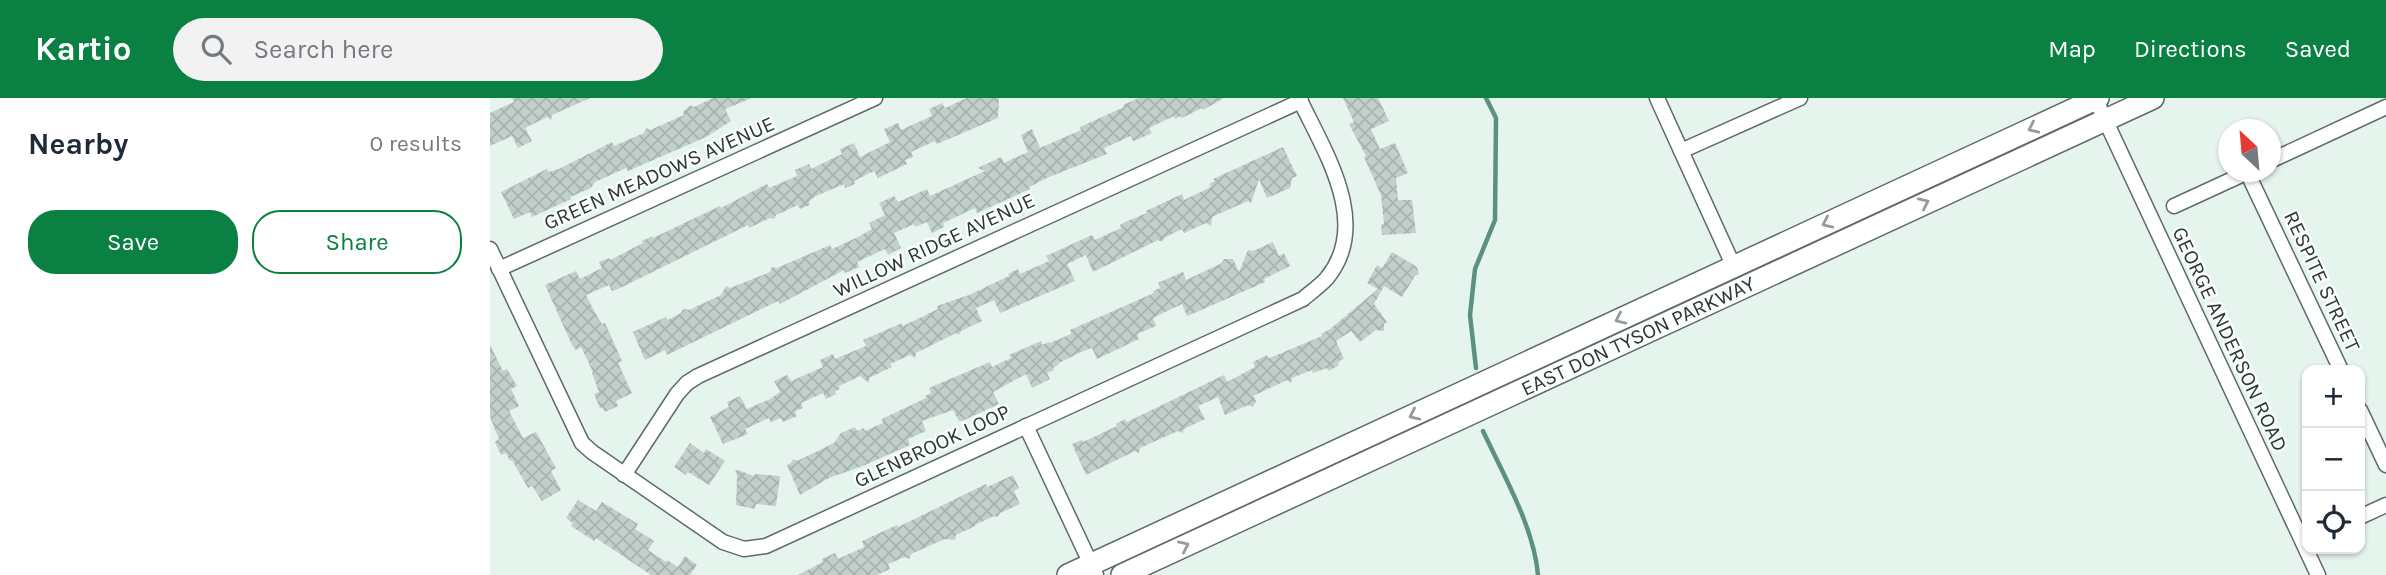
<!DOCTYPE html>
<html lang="en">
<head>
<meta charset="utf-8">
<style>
  :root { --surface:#fff; --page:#f2f2f3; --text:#1f2937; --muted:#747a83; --line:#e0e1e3; --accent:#0b8043 }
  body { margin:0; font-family:Karla,sans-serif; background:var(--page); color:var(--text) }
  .controls { position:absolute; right:21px; bottom:21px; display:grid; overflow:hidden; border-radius:14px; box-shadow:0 2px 5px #0004 }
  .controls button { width:63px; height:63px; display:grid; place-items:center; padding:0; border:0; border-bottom:2px solid var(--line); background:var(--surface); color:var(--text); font:35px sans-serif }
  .compass { position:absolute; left:1728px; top:21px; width:63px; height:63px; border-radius:50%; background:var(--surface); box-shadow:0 2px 5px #0004; rotate:334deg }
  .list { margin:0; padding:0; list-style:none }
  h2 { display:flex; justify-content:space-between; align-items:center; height:91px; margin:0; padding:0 28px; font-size:30px }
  h2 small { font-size:23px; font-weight:400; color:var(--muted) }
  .actions { display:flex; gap:14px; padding:21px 28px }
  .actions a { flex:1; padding:16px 0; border:2px solid var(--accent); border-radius:28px; text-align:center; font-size:24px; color:var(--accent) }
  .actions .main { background:var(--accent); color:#fff }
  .icon { flex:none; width:38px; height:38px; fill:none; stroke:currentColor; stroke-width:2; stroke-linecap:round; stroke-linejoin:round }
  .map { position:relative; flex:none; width:1896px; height:477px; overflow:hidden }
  header { display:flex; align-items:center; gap:42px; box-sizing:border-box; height:98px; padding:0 35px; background:var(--accent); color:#fff }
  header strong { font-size:33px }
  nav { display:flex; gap:38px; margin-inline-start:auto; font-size:24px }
  .search { width:490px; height:63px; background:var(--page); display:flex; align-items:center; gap:18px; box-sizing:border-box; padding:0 24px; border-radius:38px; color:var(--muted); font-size:26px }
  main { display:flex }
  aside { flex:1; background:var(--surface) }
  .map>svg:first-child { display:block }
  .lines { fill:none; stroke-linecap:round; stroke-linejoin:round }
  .stream { stroke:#5b927f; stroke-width:4.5 }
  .building { fill:url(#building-cross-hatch) }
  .street-casing { stroke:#5e6b66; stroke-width:17 }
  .secondary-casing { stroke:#5e6b66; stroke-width:24 }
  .street { stroke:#fff; stroke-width:14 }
  .secondary { stroke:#fff; stroke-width:21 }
  .oneway { stroke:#989a99 }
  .labels { text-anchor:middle; stroke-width:5; stroke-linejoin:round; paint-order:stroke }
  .street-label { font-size:21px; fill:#303633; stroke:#f9fefc }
</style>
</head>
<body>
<header>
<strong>Kartio</strong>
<div class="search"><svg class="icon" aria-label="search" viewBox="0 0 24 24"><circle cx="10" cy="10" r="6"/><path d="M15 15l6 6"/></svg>Search here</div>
<nav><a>Map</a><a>Directions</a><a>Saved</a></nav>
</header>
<main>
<aside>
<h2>Nearby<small>0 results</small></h2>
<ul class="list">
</ul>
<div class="actions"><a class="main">Save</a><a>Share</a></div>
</aside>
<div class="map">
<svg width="1896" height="477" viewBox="0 0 1896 477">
  <defs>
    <pattern id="building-cross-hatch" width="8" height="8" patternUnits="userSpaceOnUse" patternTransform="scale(1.75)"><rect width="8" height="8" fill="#c2d0ca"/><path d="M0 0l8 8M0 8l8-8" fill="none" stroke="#a7b3ae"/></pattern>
  </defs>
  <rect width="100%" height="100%" fill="#e5f4ed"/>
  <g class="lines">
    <g class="stream">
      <polyline points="986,270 980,217 985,171 1005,122 1006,20 996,0"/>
      <path d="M993,333C1013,376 1044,429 1048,477"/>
    </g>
  </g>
  <g class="building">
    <polygon points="22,0 100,0 62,17 61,22 57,19 35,30 42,43 28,50 22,38 0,48 0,15 24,4"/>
    <polygon points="223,0 262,0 235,11 241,23 216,39 138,73 136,70 105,84 101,90 80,99 81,101 42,119 40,114 24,121 11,94 57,71 58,74 69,71 122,44 124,48 154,35 156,30 160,32 194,17 193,14 200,7 204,9"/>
    <polygon points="477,0 509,0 508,20 447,46 445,43 421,54 423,59 415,62 417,66 388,80 384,73 364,83 365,86 355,90 354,86 324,99 319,104 320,107 310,111 308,107 286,117 284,121 280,120 259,130 258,127 128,191 122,193 119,187 96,197 108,220 112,226 115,225 132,263 128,265 142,295 126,303 128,308 115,314 112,309 110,310 104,296 109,294 102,275 103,274 91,249 86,252 82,247 55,187 86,173 90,181 112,170 109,164 119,160 120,162 153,145 152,143 162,138 163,140 230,108 231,110 277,86 279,90 307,78 305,72 319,66 321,71 352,56 350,51 364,45 370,59 400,44 394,31 408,25 411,32 442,18 439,11 452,5 455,10"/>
    <polygon points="649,0 734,0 713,12 712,10 692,20 691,18 685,21 684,18 659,30 662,35 649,41 643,43 641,38 614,50 617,56 559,79 539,89 540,91 487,115 485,110 453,125 454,129 442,135 437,124 425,129 424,126 404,135 411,150 398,157 395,151 367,164 369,169 355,175 354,172 290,206 288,203 177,257 175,252 155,262 143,234 176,219 178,222 191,215 193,211 199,212 231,197 236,188 240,190 280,174 282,169 287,170 340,147 342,151 366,140 382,131 379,125 395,117 389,105 404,98 408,104 437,91 440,98 495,73 488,70 511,59 514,65 538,54 531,37 542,31 550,50 591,32 590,29 634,9 633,7"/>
    <polygon points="853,0 888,0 899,23 881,31 890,51 905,45 918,75 906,80 908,102 922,102 926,135 892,137 891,126 894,126 891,97 874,59 876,58 859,26 864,24"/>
    <polygon points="793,49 807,78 802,80 800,90 777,100 769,81 761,105 758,103 722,119 721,128 716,125 694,135 692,131 674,140 672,144 668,142 603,174 596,157 577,166 585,183 510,215 504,202 486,210 492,223 471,233 469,237 466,235 426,255 425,260 420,257 400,266 402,269 379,280 379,285 370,278 349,288 350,291 345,293 346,296 336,301 333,295 311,305 313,310 305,313 307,318 293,324 291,320 281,324 279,320 255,331 258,336 233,346 220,319 239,309 237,304 250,298 257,311 280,301 290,294 284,283 297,277 301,283 333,269 330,262 343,256 345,261 376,248 373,242 412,225 413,228 448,211 447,208 479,197 519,178 518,176 528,171 530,176 559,163 556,158 602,137 605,142 631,130 630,127 635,124 657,115 656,113 692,96 694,102 721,89 719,86 725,83 723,81"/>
    <polygon points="783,144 789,158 794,155 800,168 774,181 775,184 700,217 697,218 692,206 663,220 666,228 647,236 649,241 607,261 602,250 591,254 569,265 569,266 563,270 564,272 557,275 560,281 542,290 536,276 503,294 509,306 472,323 469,323 463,312 432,323 436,333 418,341 420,347 375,367 339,380 310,397 297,367 301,365 303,361 307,363 344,345 351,335 365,329 367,333 374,330 375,333 393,325 392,321 436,300 435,298 441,295 439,290 500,264 502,269 521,260 519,257 551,243 552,247 559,244 560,245 581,236 580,232 664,195 663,193 670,190 668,185 690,175 693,174 696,182 732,165 734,161 743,161 749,174 758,152 763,153"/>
    <polygon points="902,154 927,169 929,176 925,178 912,199 894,188 884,206 897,224 894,226 894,233 886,232 870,244 861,233 846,243 854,261 849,263 848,268 838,273 837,270 823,275 822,272 802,280 801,285 797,282 763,298 766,303 763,309 758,307 735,317 728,299 708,308 715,321 694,331 693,335 688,333 679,337 650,350 649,355 645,353 596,377 582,346 592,342 593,344 627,328 626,326 635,321 637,324 734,277 737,284 765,269 763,264 777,257 778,260 782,259 832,238 831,236 840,231 888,191 877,185 887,167 892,170"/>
    <polygon points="0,247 13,273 17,271 27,288 21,291 29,308 19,313 33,340 46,334 66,370 61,373 71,392 52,403 42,388 38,390 22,362 20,363 16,355 11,357 5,344 9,341 0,319"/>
    <polygon points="200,345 214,355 216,351 235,363 219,387 198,374 196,377 184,369"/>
    <polygon points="248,372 264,378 265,376 290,378 286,408 266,406 265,411 246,407 247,378 245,373"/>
    <polygon points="523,377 529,390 524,393 530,406 510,415 508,419 504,418 485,427 485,428 466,437 465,442 455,441 421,456 420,461 415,459 398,466 400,471 387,477 308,477 333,464 332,461 345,455 348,461 374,449 372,443 407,427 408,429 496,386 497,389"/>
    <polygon points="88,402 106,413 112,404 148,426 145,431 164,443 158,452 176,464 177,462 188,469 195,458 207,467 200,477 161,477 106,440 104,443 81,428 83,425 76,420"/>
  </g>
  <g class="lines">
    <g class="street-casing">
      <g id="street">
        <polyline points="1167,0 1244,169"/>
        <polyline points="1605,0 1828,477"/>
        <polyline points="1191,53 1310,0"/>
        <polyline points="1780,63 1896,9"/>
        <polyline points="1757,74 1851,272"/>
        <polyline points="1684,108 1758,74"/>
        <path d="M0,151L92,345L102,354L233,444L254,451L276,448L813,201C821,194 830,188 837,180C882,125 834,53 809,0"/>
        <polyline points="9,171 385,0"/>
        <polyline points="1870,312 1896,367"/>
        <polyline points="536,328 606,477"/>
        <polyline points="134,377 187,296 197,285 208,278 811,3"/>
        <polyline points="1870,419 1896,407"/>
      </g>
    </g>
    <g class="secondary-casing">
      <g id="secondary">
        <polyline points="578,477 1608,0"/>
        <polyline points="632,477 1663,0"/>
      </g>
    </g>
    <use href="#street" class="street"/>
    <use href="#secondary" class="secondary"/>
  </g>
  <defs><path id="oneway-chevron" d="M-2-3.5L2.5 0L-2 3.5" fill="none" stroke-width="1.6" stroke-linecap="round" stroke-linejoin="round" transform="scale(1.75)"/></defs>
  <g class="oneway">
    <use href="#oneway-chevron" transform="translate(1543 30) rotate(155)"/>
    <use href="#oneway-chevron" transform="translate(1434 105) rotate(-25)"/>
    <use href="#oneway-chevron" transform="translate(1337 125) rotate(155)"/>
    <use href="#oneway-chevron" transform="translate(1130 221) rotate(155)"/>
    <use href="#oneway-chevron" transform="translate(924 317) rotate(155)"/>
    <use href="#oneway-chevron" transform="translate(694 448) rotate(-25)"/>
  </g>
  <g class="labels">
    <g class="street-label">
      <text transform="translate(169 75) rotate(-24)" y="7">GREEN MEADOWS AVENUE</text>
      <text transform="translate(444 147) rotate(-25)" y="7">WILLOW RIDGE AVENUE</text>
      <text transform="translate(1832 183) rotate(65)" y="7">RESPITE STREET</text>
      <text transform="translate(1148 238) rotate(-25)" y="7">EAST DON TYSON PARKWAY</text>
      <text transform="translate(1740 241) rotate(65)" y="7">GEORGE ANDERSON ROAD</text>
      <text transform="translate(442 348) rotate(-25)" y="7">GLENBROOK LOOP</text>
    </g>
  </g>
</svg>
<div class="controls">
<button>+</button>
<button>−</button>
<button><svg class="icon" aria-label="locate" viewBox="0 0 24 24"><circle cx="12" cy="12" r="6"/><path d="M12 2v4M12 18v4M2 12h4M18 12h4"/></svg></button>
</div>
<svg class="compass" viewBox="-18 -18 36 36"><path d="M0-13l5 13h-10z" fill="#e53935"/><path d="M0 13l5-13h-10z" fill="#747a83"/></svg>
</div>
</main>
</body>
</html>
